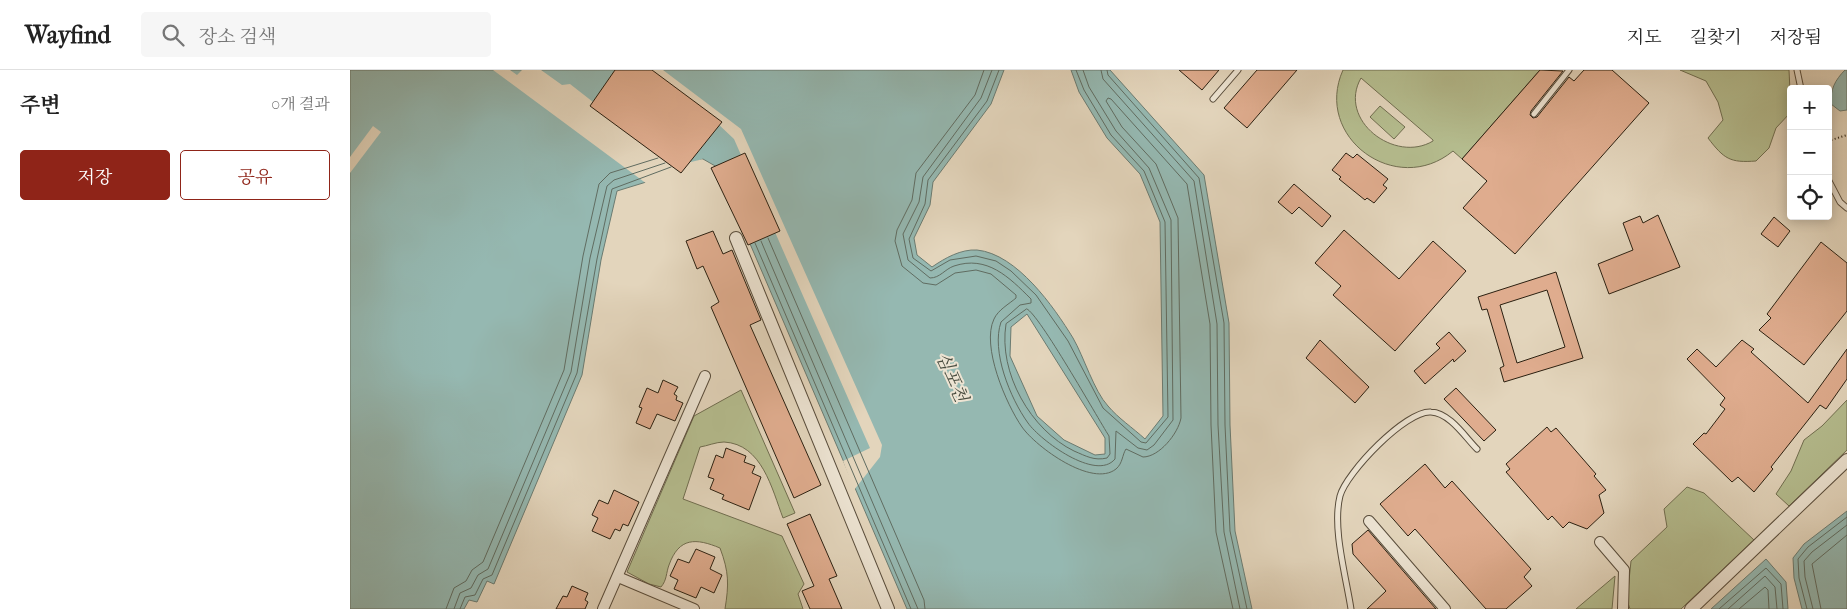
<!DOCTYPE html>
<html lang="ko">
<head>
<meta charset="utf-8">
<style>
  :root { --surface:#fff; --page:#f6f6f6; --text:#222; --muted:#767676; --line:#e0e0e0; --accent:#8f2418 }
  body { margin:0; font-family:"IM FELL French Canon","Noto Serif KR",serif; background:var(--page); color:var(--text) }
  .controls { position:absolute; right:15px; top:15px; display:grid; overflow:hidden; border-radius:5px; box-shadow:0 2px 12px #0003 }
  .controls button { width:45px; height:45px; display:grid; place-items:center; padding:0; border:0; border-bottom:1px solid var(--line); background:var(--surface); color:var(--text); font:25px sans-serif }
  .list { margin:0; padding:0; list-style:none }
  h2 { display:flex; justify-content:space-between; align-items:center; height:65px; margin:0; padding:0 20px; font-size:21px }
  h2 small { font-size:16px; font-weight:400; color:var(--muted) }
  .actions { display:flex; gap:10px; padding:15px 20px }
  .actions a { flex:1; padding:11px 0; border:1px solid var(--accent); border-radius:5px; text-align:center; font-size:18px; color:var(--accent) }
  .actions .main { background:var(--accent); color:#fff }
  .icon { flex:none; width:28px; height:28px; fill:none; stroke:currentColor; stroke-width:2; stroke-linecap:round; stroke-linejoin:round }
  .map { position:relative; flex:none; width:1497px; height:539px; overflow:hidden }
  header { display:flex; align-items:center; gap:30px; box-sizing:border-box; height:70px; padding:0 25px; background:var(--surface); border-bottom:1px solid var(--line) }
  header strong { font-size:24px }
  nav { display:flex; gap:28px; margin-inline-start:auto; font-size:18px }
  .search { width:350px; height:45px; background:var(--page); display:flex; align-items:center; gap:12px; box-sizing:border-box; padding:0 18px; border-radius:5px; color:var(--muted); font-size:19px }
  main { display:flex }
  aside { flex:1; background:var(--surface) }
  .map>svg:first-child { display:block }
  .green { fill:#b5bd8f; stroke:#706e50; fill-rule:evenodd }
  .water { fill:#95b8b1; stroke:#6b7b71; fill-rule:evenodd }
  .pier { fill:#e3d5bc }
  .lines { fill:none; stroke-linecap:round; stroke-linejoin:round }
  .shore { stroke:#606c61; stroke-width:1 }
  .building { fill:#dfac8e; stroke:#2b2011; fill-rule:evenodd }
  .service-casing { stroke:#594d3c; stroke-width:7 }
  .minor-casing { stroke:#594d3c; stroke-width:12 }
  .tertiary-casing { stroke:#594d3c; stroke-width:14 }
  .path { stroke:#2b2011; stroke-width:2; stroke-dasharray:1 2.5; stroke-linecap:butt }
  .service { stroke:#ede4d3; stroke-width:5 }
  .minor { stroke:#ede4d3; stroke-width:10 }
  .tertiary { stroke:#ede4d3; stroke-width:12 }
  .labels { text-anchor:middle; stroke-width:4; stroke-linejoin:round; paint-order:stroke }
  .water-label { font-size:18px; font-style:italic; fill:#4b4e41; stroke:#ede4d3 }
</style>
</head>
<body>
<header>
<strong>Wayfind</strong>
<div class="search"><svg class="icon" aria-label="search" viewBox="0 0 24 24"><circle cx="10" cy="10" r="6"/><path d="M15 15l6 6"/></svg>장소 검색</div>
<nav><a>지도</a><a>길찾기</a><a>저장됨</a></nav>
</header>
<main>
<aside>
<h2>주변<small>0개 결과</small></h2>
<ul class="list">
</ul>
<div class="actions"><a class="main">저장</a><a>공유</a></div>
</aside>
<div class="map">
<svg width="1497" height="539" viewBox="0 0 1497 539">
  <rect width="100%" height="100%" fill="#e3d5bc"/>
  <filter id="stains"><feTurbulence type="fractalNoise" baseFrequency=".004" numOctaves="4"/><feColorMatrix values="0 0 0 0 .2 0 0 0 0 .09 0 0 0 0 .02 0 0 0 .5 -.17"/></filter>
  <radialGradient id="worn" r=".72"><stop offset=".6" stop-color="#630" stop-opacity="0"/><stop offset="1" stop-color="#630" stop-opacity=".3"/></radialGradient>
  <g class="green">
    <path d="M993,0H1190L1112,89L1103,81C1046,128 963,67 993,0ZM1011,8L1083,70V71C1045,94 987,50 1011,8Z"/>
    <path d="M1330,0H1439L1441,42L1426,58L1419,78L1406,91C1380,93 1374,89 1358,68L1373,50L1368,32L1356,11Z"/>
    <polygon points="1030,36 1055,57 1044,69 1020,47"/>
    <path d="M391,320L445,443L433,448C422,419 412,374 374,372C366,372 357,376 350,377L333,429L432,466L454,514L448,524L453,539H375C379,514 379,502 370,478C346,468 329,467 319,495C316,503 317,510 311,517L299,514L277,502L344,346Z"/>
    <polygon points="1497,330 1497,380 1439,436 1426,424 1441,401 1454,370 1472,356"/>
    <polygon points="1337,417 1354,423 1404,470 1331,539 1280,539 1277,530 1281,491 1317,457 1314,439"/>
    <polygon points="1265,506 1262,539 1226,539"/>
  </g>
  <g class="water">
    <path d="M0,0H654L641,34L583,112L580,135L564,168L567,185L582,197C595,188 611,179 627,180C667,184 704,237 723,268C734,287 744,321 758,336C768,348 783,358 795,369L813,346L810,152L790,104L757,68L729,22L721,0H760L854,105L879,253L880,355L885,461L902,539H557L367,97L353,89L306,109L267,121L251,190L232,305L144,514L137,511L127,532L119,530L114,539H0ZM677,244L755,368V384L745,385L714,370L687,346L660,286L661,257Z"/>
    <path d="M1495,0H1497V40L1490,41L1481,34C1480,20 1485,10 1495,0Z"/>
    <polygon points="1497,441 1497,539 1452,539 1444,508 1443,488 1454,474"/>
    <polygon points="1416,489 1436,512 1438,539 1361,539"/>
  </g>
  <g class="pier">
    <polygon points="143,0 160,0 167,5 172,0 191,0 212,15 220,14 325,96 353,89 350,93 297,114"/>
    <polygon points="296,0 313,0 391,59 532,375 530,387 504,420 493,391 520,378 384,69 366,52"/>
    <polygon points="23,56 31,62 0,103 0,87"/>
  </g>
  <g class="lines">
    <g class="shore">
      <path d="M634,0L625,25L566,103L562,130L547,160L545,171L552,196L573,213L586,215L605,203L626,200L641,204L666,225V228C659,234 648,240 644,249C631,276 656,334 672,357C686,377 742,418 766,399C773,393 772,385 776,379L793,387C809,387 828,364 831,348L828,148L806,94L772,57L756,31L758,28L761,29L837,114L860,254L861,355L866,462L883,539"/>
      <path d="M642,0L631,28L573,107L569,132L553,164L558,190L580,208C590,208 595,199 604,196C637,185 659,207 681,229V233L670,235L651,252C641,281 660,328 678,353C690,370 746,412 765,389L766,361L788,378L797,380L804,375L823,350L821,150L799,98L766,61L739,17L733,0"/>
      <polyline points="649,0 637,31 578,110 575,134 559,169 563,188 581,201 600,190 626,186 646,191 661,201 686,225 718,271 753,338 791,372 796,373 818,347 815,152 794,101 761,65 734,20 726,0"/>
      <polyline points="751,0 753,9 844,111 867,254 868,355 874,462 890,539"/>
      <polyline points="757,0 758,5 849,108 874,253 875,355 880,461 897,539"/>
      <polyline points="418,168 574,530 575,539"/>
      <polyline points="411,171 568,539"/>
      <polyline points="405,173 561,539"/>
      <path d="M677,239C689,244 747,347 759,366L760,384L757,388C744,391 736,386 724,381C681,360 648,303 656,254Z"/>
      <polyline points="96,539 104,518 116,511 122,500 133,492 214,300 233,186 249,114 260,103 308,88"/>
      <polyline points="104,539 110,523 121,518 128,505 138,499 221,302 240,188 257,116 264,110 315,93"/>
      <polyline points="110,539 115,527 125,525 133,509 142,505 227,303 247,189 262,119 321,97"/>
      <polyline points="1369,539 1416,498 1431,514 1433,539"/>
      <polyline points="1378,539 1415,506 1425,517 1427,539"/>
      <polyline points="1389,539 1415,517 1418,520 1419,539"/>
      <polyline points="1457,539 1449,508 1448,489 1458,477 1497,447"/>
      <polyline points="1463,539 1455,507 1454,491 1462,482 1497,455"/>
      <polyline points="1471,539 1462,494 1497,465"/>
    </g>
  </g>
  <g class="building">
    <polygon points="265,0 302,0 372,52 331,103 240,36"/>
    <polygon points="829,0 869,0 852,20"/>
    <polygon points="907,0 947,0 897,58 874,38"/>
    <polygon points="1190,0 1213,1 1181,41 1180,45 1183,48 1187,47 1219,7 1224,11 1234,0 1262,0 1299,33 1165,184 1113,138 1137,111 1112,89"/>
    <polygon points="395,83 430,161 398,175 361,98"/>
    <polygon points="996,83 1003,88 1007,84 1038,109 1033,115 1037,118 1024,133 1017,128 1015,130 989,109 991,107 982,100"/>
    <polygon points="944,114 981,146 972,157 949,137 942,144 928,132"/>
    <polygon points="1308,145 1330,197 1259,224 1248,194 1283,180 1273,153 1290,146 1293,153"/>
    <polygon points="1424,147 1440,161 1428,177 1411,164"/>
    <polygon points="994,160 1049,209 1083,171 1116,201 1045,281 983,225 991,216 965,193"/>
    <polygon points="363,161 373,184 382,180 411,250 400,255 471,415 444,428 361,237 369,232 353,196 347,199 336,171"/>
    <polygon points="1471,172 1497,193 1497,241 1454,295 1409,260 1421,248 1417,244"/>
    <path d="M1206,202L1233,288L1154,312L1150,298L1154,296L1137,239L1132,240L1128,227ZM1197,220L1215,277L1167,293L1150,235Z"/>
    <polygon points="1099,262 1116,281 1104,292 1103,289 1075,314 1064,301 1090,278 1086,274"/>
    <polygon points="970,270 1019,317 1005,333 956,288"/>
    <polygon points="1392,270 1404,279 1401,282 1458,333 1497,279 1497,309 1476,339 1470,335 1421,397 1423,399 1404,422 1388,407 1382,412 1343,374 1354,363 1356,364 1375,339 1370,335 1375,328 1337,289 1347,279 1366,297"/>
    <polygon points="313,310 328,317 324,324 327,326 326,330 333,333 325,351 307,344 300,359 286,353 292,338 289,337 297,318 308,323"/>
    <polygon points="1106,318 1146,360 1134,371 1094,329"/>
    <polygon points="1197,357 1201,362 1206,358 1246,404 1244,406 1256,420 1249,425 1254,443 1237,459 1219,452 1213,458 1202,446 1198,450 1156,402 1160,399 1156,394"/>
    <polygon points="376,378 396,386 394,392 405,396 402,403 411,407 399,440 372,429 374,425 360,419 364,409 358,407 366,385 373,388"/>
    <polygon points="1075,394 1095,418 1102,411 1181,499 1174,507 1182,516 1156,539 1136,539 1065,459 1058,466 1030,434"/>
    <polygon points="264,420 289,432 278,456 273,454 270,461 265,459 260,469 242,461 248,448 242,445 249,430 258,434"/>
    <polygon points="460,444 487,506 479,509 492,539 460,539 452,521 464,516 437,454"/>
    <polygon points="1018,460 1048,495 1086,539 1017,539 1036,521 1003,484 1002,474"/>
    <polygon points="346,479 365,487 360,499 372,505 364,523 351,517 346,528 324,519 328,510 320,506 328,489 339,493"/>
    <polygon points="222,516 238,523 235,530 238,532 235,539 206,539 213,526 217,527"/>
  </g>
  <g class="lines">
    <g class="service-casing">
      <g id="service">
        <polyline points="1447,0 1451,19"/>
        <polyline points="863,29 888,0"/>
        <polyline points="1184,44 1219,0"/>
        <polyline points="1478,109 1490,132 1497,138"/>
        <path d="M1001,539C996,506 982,458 990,426C996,403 1056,340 1081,342C1100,343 1115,367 1127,379"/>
      </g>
    </g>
    <g class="minor-casing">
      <g id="minor">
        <polyline points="1019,451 1095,539"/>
        <polyline points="1250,472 1274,500 1273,539"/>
        <polyline points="268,507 344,539"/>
        <polyline points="253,539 355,306"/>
      </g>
    </g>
    <g class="tertiary-casing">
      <g id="tertiary">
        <polyline points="386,168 538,539"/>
        <polyline points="1341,539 1497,390"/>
      </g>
    </g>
    <polyline class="path" points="1478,71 1497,65"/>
    <use href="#service" class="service"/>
    <use href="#minor" class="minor"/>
    <use href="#tertiary" class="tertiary"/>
  </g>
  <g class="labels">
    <g class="water-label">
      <text transform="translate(602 307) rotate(66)" y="6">심포천</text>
    </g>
  </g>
  <rect width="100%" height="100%" filter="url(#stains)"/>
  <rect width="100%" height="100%" fill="url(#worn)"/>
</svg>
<div class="controls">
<button>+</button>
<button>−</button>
<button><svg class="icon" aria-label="locate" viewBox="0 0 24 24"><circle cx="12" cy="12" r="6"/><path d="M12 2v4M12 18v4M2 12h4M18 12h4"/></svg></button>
</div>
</div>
</main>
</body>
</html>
